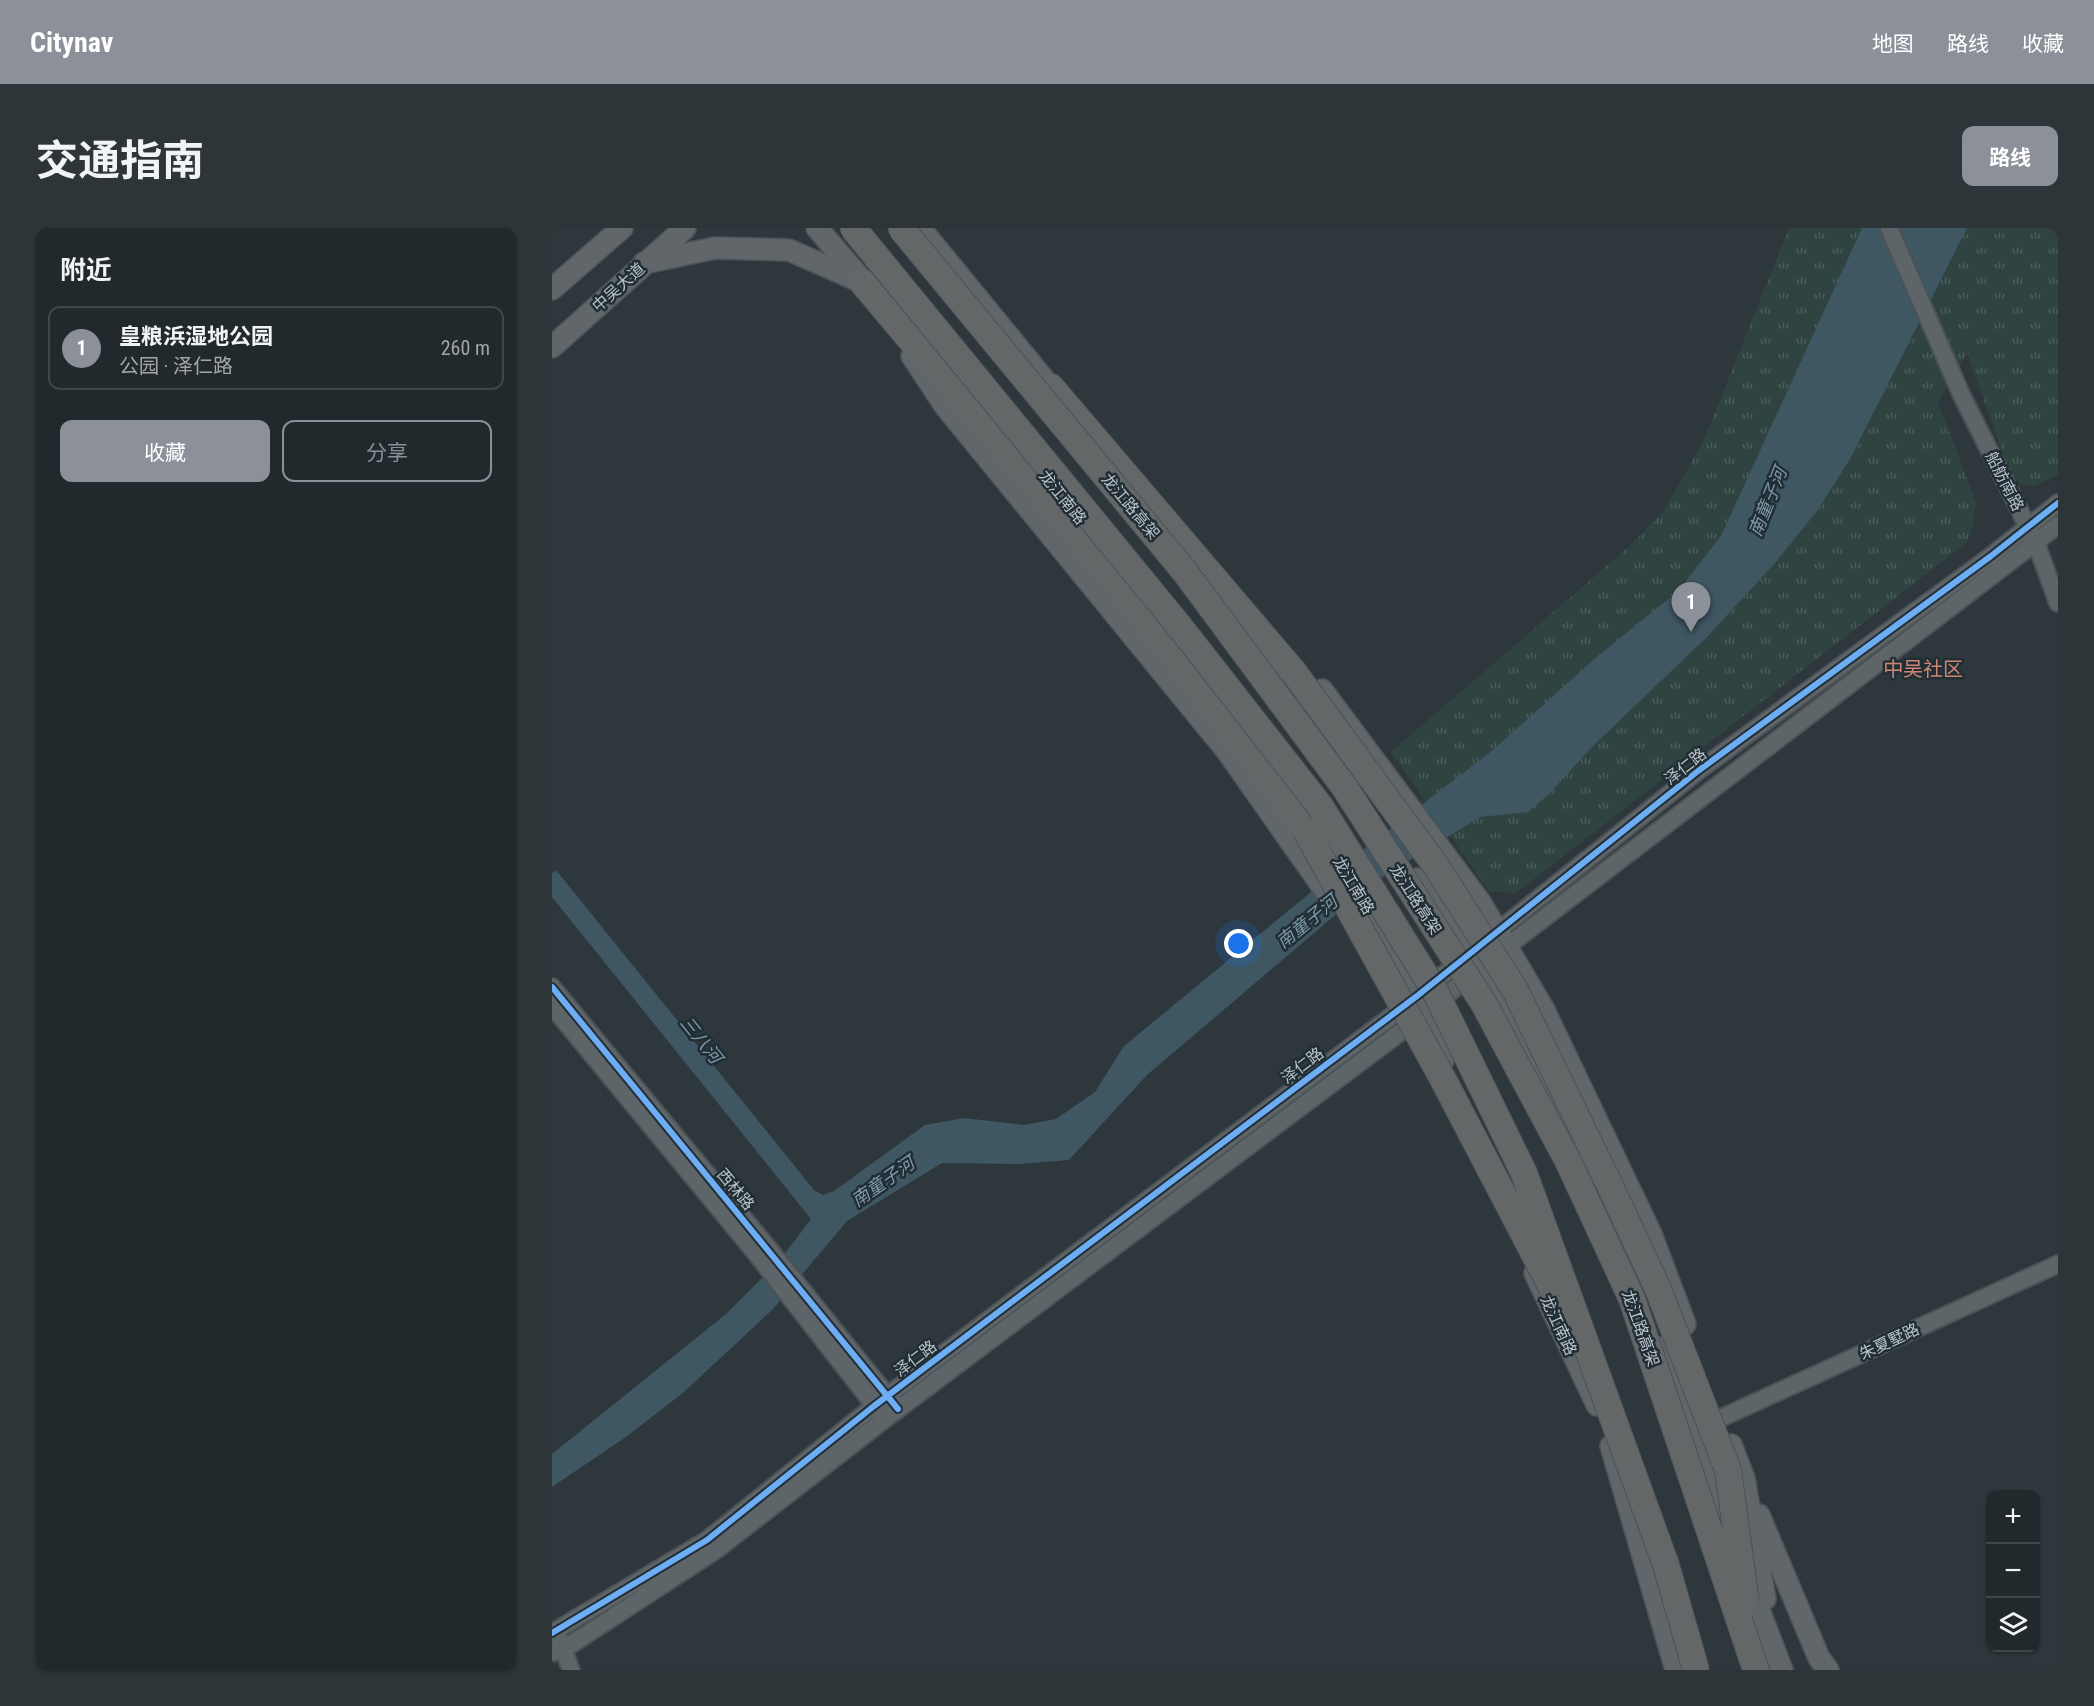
<!DOCTYPE html>
<html lang="zh">
<head>
<meta charset="utf-8">
<style>
  :root { --surface:#22292c; --page:#2e3538; --text:#f1f3f6; --muted:#a2a6a9; --line:#3f4548; --accent:#8c9099 }
  body { margin:0; font-family:"Roboto Condensed","Noto Sans SC",sans-serif; background:var(--page); color:var(--text) }
  .controls { position:absolute; right:18px; bottom:18px; display:grid; overflow:hidden; border-radius:12px; box-shadow:0 2px 4px #0004 }
  .controls button { width:54px; height:54px; display:grid; place-items:center; padding:0; border:0; border-bottom:2px solid var(--line); background:var(--surface); color:var(--text); font:30px sans-serif }
  .you { position:absolute; left:687px; top:716px; width:21px; height:21px; margin:-15px; border:4px solid #fff; border-radius:50%; background:#1a73e8; box-shadow:0 0 0 9px #1a73e833 }
  .badge { display:grid; place-items:center; width:39px; height:39px; border-radius:50%; background:var(--accent); color:#fff; font-size:20px; font-weight:700 }
  .pin { position:absolute; translate:-50% -50px; filter:drop-shadow(0 2px 3px #0008) }
  .pin::after { content:''; position:absolute; top:32px; width:21px; height:18px; background:inherit; clip-path:polygon(0 0,100% 0,50% 100%) }
  .list { margin:0; padding:0; list-style:none }
  h2 { display:flex; justify-content:space-between; align-items:center; height:78px; margin:0; padding:0 24px; font-size:26px }
  h2 small { font-size:20px; font-weight:400; color:var(--muted) }
  .list li { display:grid; grid-template-columns:39px 1fr auto; gap:18px; align-items:center; box-sizing:border-box; height:84px; margin:0 12px 12px; padding:0 12px; border:2px solid var(--line); border-radius:12px }
  .list b { display:block; font-size:22px; white-space:nowrap }
  .list p { margin:0; font-size:20px; white-space:nowrap; color:var(--muted) }
  .list em { font-size:20px; font-style:normal; color:var(--muted) }
  .actions { display:flex; gap:12px; padding:18px 24px }
  .actions a { flex:1; padding:14px 0; border:2px solid var(--accent); border-radius:12px; text-align:center; font-size:21px; color:var(--accent) }
  .actions .main { background:var(--accent); color:#fff }
  .icon { flex:none; width:33px; height:33px; fill:none; stroke:currentColor; stroke-width:2; stroke-linecap:round; stroke-linejoin:round }
  .map { position:relative; flex:none; width:1506px; height:1442px; overflow:hidden; border-radius:12px }
  header { display:flex; align-items:center; gap:36px; box-sizing:border-box; height:84px; padding:0 30px; background:var(--accent); color:#fff }
  header strong { font-size:28px }
  nav { display:flex; gap:33px; margin-inline-start:auto; font-size:21px }
  .intro { display:flex; align-items:center; justify-content:space-between; box-sizing:border-box; height:144px; padding:0 36px }
  h1 { margin:0; font-size:42px }
  .button { padding:15px 27px; border-radius:12px; background:var(--accent); color:#fff; font-size:21px; font-weight:700 }
  main { display:flex; gap:36px; padding:0 36px }
  aside { flex:1; background:var(--surface); border-radius:12px; box-shadow:0 2px 4px #0004 }
  .map>svg:first-child { display:block }
  .park { fill:url(#park-tufts) }
  .water { fill:#3f5663 }
  .lines { fill:none; stroke-linecap:round; stroke-linejoin:round }
  .minor-casing { stroke:#4c5255; stroke-width:20 }
  .major-casing { stroke:#4c5357; stroke-width:24 }
  .highway-casing { stroke:#4b5257; stroke-width:28 }
  .minor { stroke:#5e6568; stroke-width:16 }
  .major { stroke:#60666a; stroke-width:21 }
  .highway { stroke:#636768; stroke-width:26 }
  .highway-bridge-casing { stroke:#4b5257; stroke-width:28; stroke-linecap:butt }
  .highway-bridge { stroke:#636768; stroke-width:26 }
  .cycleway-casing { stroke:#222e35; stroke-width:10 }
  .cycleway { stroke:#6dadf4; stroke-width:6 }
  .labels { text-anchor:middle; stroke-width:5; stroke-linejoin:round; paint-order:stroke }
  .street-label { font-size:16px; fill:#bac4ca; stroke:#222e35 }
  .water-label { font-size:18px; font-style:italic; fill:#7e9aaa; stroke:#222e35 }
  .quarter-label { font-size:20px; fill:#cc8673; stroke:#222e35 }
</style>
</head>
<body>
<header>
<strong>Citynav</strong>
<nav><a>地图</a><a>路线</a><a>收藏</a></nav>
</header>
<div class="intro"><h1>交通指南</h1><a class="button">路线</a></div>
<main>
<aside>
<h2>附近<small></small></h2>
<ul class="list">
<li><span class="badge">1</span><div><b>皇粮浜湿地公园</b><p>公园 · 泽仁路</p></div><em>260 m</em></li>
</ul>
<div class="actions"><a class="main">收藏</a><a>分享</a></div>
</aside>
<div class="map">
<svg width="1506" height="1442" viewBox="0 0 1506 1442">
  <defs>
    <pattern id="park-tufts" width="24" height="20" patternUnits="userSpaceOnUse" patternTransform="scale(1.5)"><rect width="24" height="20" fill="#2f4440"/><path d="M3 7l-1-3M5 7V3M7 7l1-3M15 17l-1-3M17 17v-4M19 17l1-3" fill="none" stroke="#4b5d5a"/></pattern>
  </defs>
  <rect width="100%" height="100%" fill="#2e373b"/>
  <polygon class="park" points="1237,0 1506,0 1506,247 1482,258 1469,257 1457,242 1415,125 1386,174 1424,274 1421,296 1415,314 964,665 937,663 839,524 1078,318 1111,284 1151,214"/>
  <polygon class="water" points="1310,0 1415,0 1298,231 1265,283 1223,335 1156,408 1041,518 996,567 976,584 928,589 821,655 595,847 517,932 467,936 390,935 295,993 220,1082 132,1164 74,1209 0,1259 0,1226 174,1086 228,1032 259,991 0,669 0,645 4,642 262,962 271,967 282,963 373,897 412,890 472,897 504,891 543,864 572,818 804,627 941,522 1040,433 1126,363 1169,308"/>
  <g class="lines">
    <g class="minor-casing">
      <g id="minor">
        <polyline points="1337,0 1409,166 1484,315 1506,375"/>
        <polyline points="937,710 1146,543 1439,328 1506,275"/>
        <polyline points="945,726 1506,297"/>
        <polyline points="0,759 217,1021 342,1176"/>
        <polyline points="0,778 206,1028 329,1186"/>
        <polyline points="1169,1190 1506,1036"/>
        <polyline points="0,1405 155,1312 322,1178 845,784 912,730"/>
        <polyline points="8,1412 19,1442"/>
        <polyline points="0,1425 12,1421 164,1322 333,1191 854,800 923,744"/>
      </g>
    </g>
    <g class="major-casing">
      <g id="major">
        <polyline points="265,0 320,64"/>
        <polyline points="368,0 508,171"/>
        <polyline points="92,35 163,20 237,22 305,52"/>
        <polyline points="0,61 70,0"/>
        <polyline points="0,119 133,0"/>
        <polyline points="360,128 393,178 675,523 777,668"/>
        <polyline points="697,410 732,454 771,510"/>
        <polyline points="770,462 928,674 991,780 1099,1006 1133,1096"/>
        <polyline points="709,521 789,634 864,764 891,832"/>
        <polyline points="865,651 917,725 1037,941"/>
        <polyline points="1055,977 1085,1057"/>
        <polyline points="983,1045 1045,1177"/>
        <polyline points="1109,1120 1178,1304"/>
        <polyline points="1179,1217 1192,1250 1213,1371"/>
        <polyline points="1059,1218 1124,1442"/>
        <polyline points="1207,1287 1267,1430 1276,1442"/>
        <polyline points="1196,1353 1230,1442"/>
      </g>
    </g>
    <g class="highway-casing">
      <g id="highway">
        <polyline points="310,54 561,353 753,601"/>
        <polyline points="499,159 741,443"/>
      </g>
    </g>
    <use href="#minor" class="minor"/>
    <use href="#major" class="major"/>
    <use href="#highway" class="highway"/>
    <g class="highway-bridge-casing">
      <g id="highway-bridge">
        <polyline points="301,0 628,399 768,578 883,763 972,945 1114,1337 1144,1442"/>
        <polyline points="349,0 633,344 793,560 932,776 1016,933 1080,1071 1204,1442"/>
        <polyline points="741,443 884,638 963,762 1060,962 1106,1061 1176,1242 1194,1375"/>
        <polyline points="753,601 892,853 1000,1060"/>
      </g>
    </g>
    <use href="#highway-bridge" class="highway-bridge"/>
    <g class="cycleway-casing">
      <g id="cycleway">
        <polyline points="0,759 346,1181"/>
        <polyline points="0,1405 155,1312 322,1178 865,768 1146,543 1439,328 1506,275"/>
      </g>
    </g>
    <use href="#cycleway" class="cycleway"/>
  </g>
  <g class="labels">
    <g class="street-label">
      <text transform="translate(66 59) rotate(-42)" y="6">中吴大道</text>
      <text transform="translate(1453 253) rotate(63)" y="6">船舫南路</text>
      <text transform="translate(511 269) rotate(51)" y="6">龙江南路</text>
      <text transform="translate(579 278) rotate(50)" y="6">龙江路高架</text>
      <text transform="translate(1133 538) rotate(-38)" y="6">泽仁路</text>
      <text transform="translate(802 657) rotate(59)" y="6">龙江南路</text>
      <text transform="translate(864 671) rotate(57)" y="6">龙江路高架</text>
      <text transform="translate(750 837) rotate(-37)" y="6">泽仁路</text>
      <text transform="translate(184 961) rotate(50)" y="6">西林路</text>
      <text transform="translate(1007 1097) rotate(65)" y="6">龙江南路</text>
      <text transform="translate(1089 1100) rotate(70)" y="6">龙江路高架</text>
      <text transform="translate(1337 1113) rotate(-25)" y="6">朱夏墅路</text>
      <text transform="translate(363 1130) rotate(-37)" y="6">泽仁路</text>
    </g>
    <g class="water-label">
      <text transform="translate(1216 274) rotate(-68)" y="6">南童子河</text>
      <text transform="translate(755 694) rotate(-39)" y="6">南童子河</text>
      <text transform="translate(149 812) rotate(51)" y="6">三八河</text>
      <text transform="translate(331 954) rotate(-35)" y="6">南童子河</text>
    </g>
    <g class="quarter-label">
      <text x="1371" y="448">中吴社区</text>
    </g>
  </g>
</svg>
<div class="controls">
<button>+</button>
<button>−</button>
<button><svg class="icon" aria-label="layers" viewBox="0 0 24 24"><path d="M12 4l9 5-9 5-9-5zM3 14l9 5 9-5"/></svg></button>
</div>
<div class="you"></div>
<div class="pin badge" style="left:1139px;top:404px">1</div>
</div>
</main>
</body>
</html>
